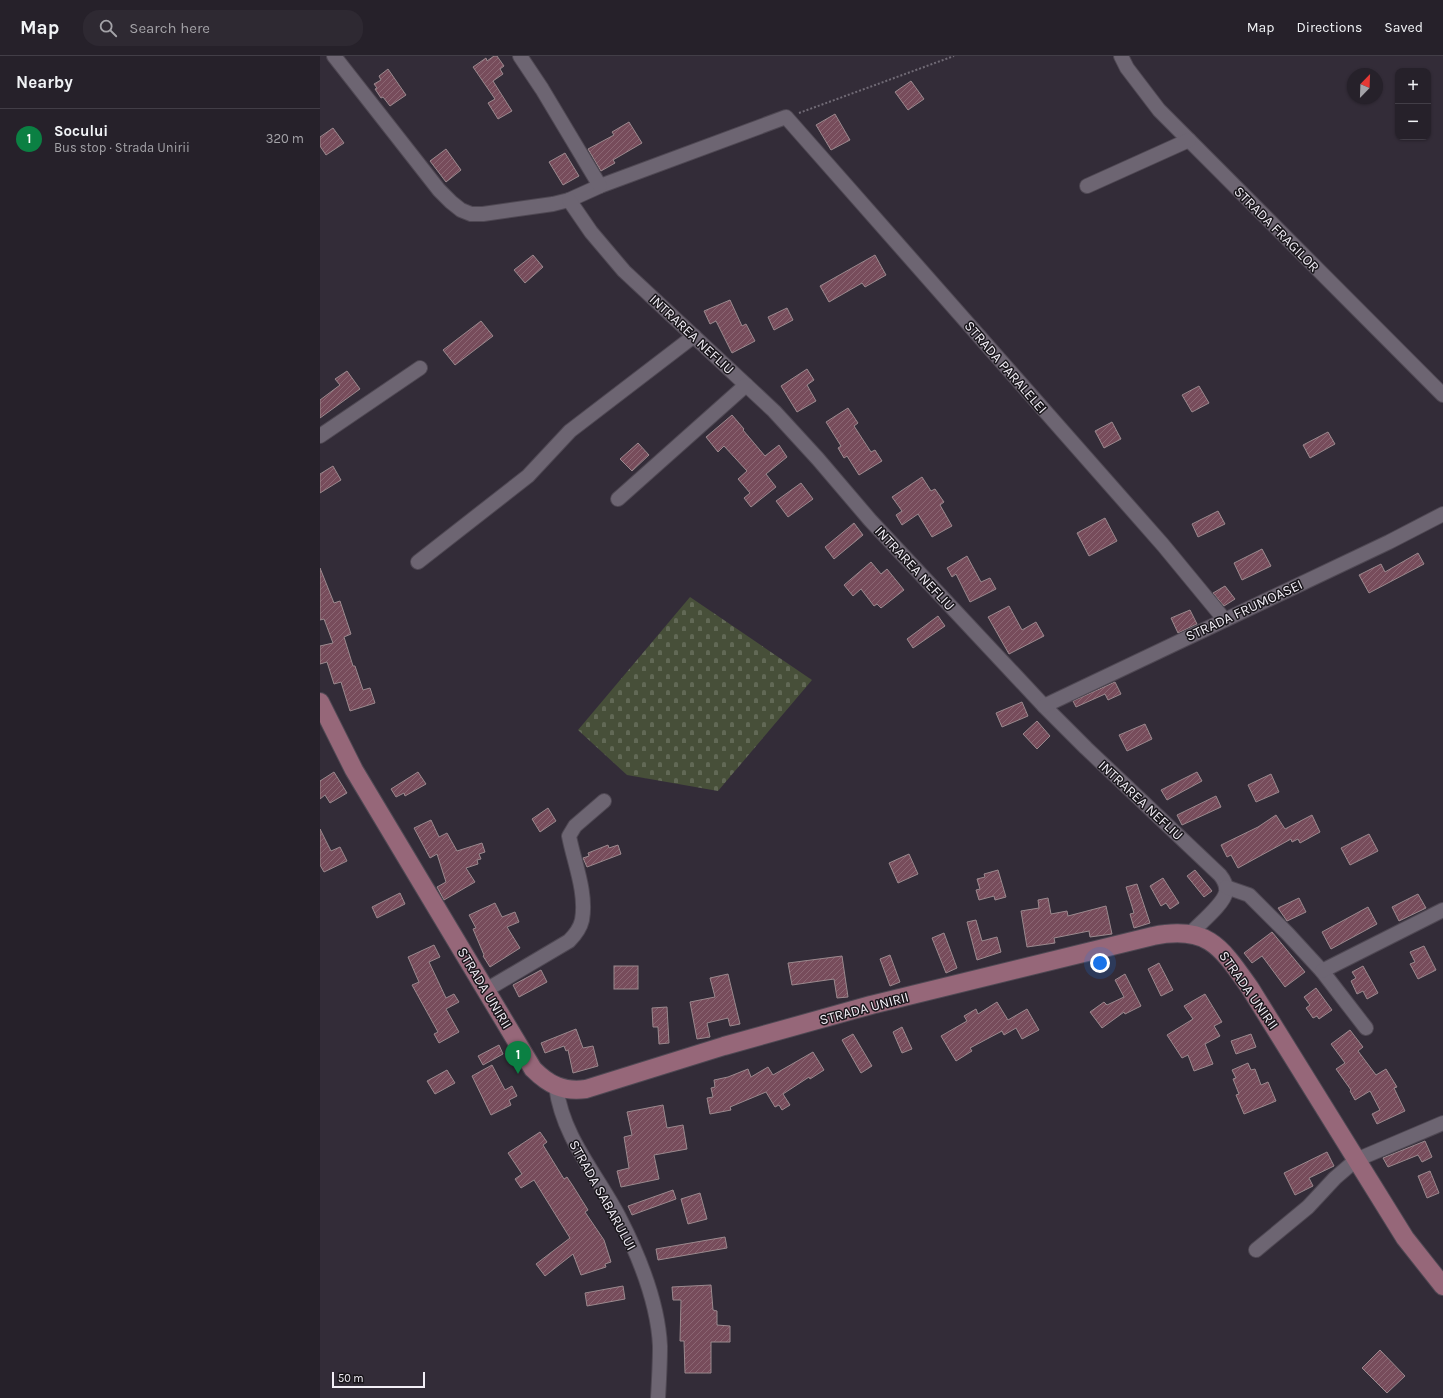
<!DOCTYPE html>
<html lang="en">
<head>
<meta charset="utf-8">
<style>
  :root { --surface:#26212a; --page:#2e2932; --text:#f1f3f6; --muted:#a4a3a8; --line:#423e47; --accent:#0b8043 }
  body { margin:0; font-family:Karla,sans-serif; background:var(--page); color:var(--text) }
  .controls { position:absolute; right:12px; top:12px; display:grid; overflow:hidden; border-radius:8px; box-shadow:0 1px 3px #0004 }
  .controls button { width:36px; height:36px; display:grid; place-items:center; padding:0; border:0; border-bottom:1px solid var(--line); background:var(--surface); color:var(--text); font:20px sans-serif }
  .compass { position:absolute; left:1027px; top:12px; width:36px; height:36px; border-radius:50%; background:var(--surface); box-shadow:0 1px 3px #0004; rotate:23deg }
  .scale { position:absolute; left:12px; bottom:10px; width:93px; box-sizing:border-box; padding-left:4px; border:2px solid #f2eef6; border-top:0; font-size:11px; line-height:14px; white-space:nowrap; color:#f2eef6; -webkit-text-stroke:3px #19161b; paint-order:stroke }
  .you { position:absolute; left:780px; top:907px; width:14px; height:14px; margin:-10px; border:3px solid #fff; border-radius:50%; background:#1a73e8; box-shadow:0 0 0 6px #1a73e833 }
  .badge { display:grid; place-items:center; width:26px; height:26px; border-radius:50%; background:var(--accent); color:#fff; font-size:13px; font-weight:700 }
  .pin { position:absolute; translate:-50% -33px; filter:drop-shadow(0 1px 2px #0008) }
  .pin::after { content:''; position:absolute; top:21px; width:14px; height:12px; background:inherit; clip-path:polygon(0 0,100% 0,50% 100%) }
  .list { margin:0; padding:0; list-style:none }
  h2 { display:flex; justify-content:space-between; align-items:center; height:52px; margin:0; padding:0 16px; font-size:17px }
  h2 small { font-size:13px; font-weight:400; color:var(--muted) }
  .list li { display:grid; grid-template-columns:26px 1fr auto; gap:12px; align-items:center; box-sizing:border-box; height:60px; padding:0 16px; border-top:1px solid var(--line) }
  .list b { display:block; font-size:15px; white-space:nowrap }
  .list p { margin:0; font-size:13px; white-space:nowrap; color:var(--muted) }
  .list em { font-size:13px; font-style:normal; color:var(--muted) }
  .icon { flex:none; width:22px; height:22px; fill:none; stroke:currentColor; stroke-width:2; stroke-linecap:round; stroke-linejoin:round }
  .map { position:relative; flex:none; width:1123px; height:1342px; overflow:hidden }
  header { display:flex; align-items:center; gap:24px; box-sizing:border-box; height:56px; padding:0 20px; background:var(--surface); border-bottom:1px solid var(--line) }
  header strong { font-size:19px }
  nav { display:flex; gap:22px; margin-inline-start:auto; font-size:14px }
  .search { width:280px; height:36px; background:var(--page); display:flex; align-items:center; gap:10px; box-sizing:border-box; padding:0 14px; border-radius:16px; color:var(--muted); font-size:15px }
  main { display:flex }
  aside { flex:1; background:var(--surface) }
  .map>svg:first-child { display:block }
  .cemetery { fill:url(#cemetery-stones) }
  .building { fill:url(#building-hatch); stroke:#9b898e }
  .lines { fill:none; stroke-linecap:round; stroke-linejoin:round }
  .minor-casing { stroke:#4f4853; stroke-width:16 }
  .major-casing { stroke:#4f4853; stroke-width:20 }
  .path { stroke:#716b76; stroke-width:2; stroke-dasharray:2 2; stroke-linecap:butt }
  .minor { stroke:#6d6572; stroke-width:14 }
  .major { stroke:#966779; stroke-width:18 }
  .labels { text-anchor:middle; stroke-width:3; stroke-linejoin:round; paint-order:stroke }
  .street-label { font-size:14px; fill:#f2eef6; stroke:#19161b }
</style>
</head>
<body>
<header>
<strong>Map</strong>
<div class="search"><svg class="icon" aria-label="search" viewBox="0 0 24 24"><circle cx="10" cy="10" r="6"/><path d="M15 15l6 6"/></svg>Search here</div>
<nav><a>Map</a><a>Directions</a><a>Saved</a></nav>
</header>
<main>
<aside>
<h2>Nearby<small></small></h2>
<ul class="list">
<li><span class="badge">1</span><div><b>Socului</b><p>Bus stop · Strada Unirii</p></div><em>320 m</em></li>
</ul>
</aside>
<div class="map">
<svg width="1123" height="1342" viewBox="0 0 1123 1342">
  <defs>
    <pattern id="cemetery-stones" width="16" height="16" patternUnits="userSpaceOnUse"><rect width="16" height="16" fill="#474f39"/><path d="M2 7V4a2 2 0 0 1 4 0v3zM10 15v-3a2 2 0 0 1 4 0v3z" fill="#626956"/></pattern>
    <pattern id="building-hatch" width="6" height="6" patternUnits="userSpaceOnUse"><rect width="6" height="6" fill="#774c5b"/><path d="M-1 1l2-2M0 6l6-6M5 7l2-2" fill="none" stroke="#8b6673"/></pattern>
  </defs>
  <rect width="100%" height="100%" fill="#332c38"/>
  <polygon class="cemetery" points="370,541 492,624 398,735 307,719 258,674"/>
  <g class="building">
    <polygon points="174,0 177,0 184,10 180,13 183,18 173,25 192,55 178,63 168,47 175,43 153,11 166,2 167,5"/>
    <polygon points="68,13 86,39 70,50 63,41 61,42 55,33 57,32 54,28 61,24 59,20"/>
    <polygon points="591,25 604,43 588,54 575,36"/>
    <polygon points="515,58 530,84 511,94 496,69"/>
    <polygon points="309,66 322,87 293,104 295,107 281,115 268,93 294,79 292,76"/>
    <polygon points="13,72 24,87 6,99 0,90 0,81"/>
    <polygon points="126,93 141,114 126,126 110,105"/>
    <polygon points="245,97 259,120 243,129 229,106"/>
    <polygon points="213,199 223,211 205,227 194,214"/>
    <polygon points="555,199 566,219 545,231 542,227 509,246 500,230"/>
    <polygon points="410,244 422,270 426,268 435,285 412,297 396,265 390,268 384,255"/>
    <polygon points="467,252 473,264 454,274 448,261"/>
    <polygon points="161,265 173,280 135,309 123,294"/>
    <polygon points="487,313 494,324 487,329 496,345 477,356 461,330"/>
    <polygon points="27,315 40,333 0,362 0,344 20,329 15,323"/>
    <polygon points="879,330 889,347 872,356 862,339"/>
    <polygon points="528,352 538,367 534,370 551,396 555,394 562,405 539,419 527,400 524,402 518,392 521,390 506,366"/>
    <polygon points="412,359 424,373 423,374 445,400 459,389 467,401 446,418 456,431 431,451 424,442 430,437 418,423 427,415 404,390 398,396 386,381"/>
    <polygon points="792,366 801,383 784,392 775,375"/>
    <polygon points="1008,376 1015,388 990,402 983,389"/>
    <polygon points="318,387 329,399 312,415 300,403"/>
    <polygon points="13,410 21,424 0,437 0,418"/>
    <polygon points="602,421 611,435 615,433 624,446 620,449 632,470 612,481 598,458 582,469 576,459 582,455 572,441"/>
    <polygon points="481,427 493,443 468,461 456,445"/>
    <polygon points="898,455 905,468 878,481 872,468"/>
    <polygon points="785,462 797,485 769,500 757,477"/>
    <polygon points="534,467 543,479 514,503 505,491"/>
    <polygon points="942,493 951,510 922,524 914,507"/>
    <polygon points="1098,497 1104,508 1049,537 1039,519 1061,508 1065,516"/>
    <polygon points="647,500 661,526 670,522 676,533 650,546 636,518 632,521 627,512"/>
    <polygon points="551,506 561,518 567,513 584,534 561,552 557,548 554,550 541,533 533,540 524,529"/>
    <polygon points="0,512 14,547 20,545 31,578 24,581 33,610 35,610 43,634 50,632 55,647 30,655 21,626 14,628 7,606 0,608 0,590 13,587 4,563 0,564"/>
    <polygon points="905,530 915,543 904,550 893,537"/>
    <polygon points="689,550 702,574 716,566 724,580 689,598 668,561"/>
    <polygon points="870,554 877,568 858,577 851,562"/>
    <polygon points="618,560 625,570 593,592 587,583"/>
    <polygon points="795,626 801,638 788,644 785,638 756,651 753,645"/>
    <polygon points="702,646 708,660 682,671 676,657"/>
    <polygon points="717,665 730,680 717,693 703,678"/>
    <polygon points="825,668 832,683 807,695 799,679"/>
    <polygon points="14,716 27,737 10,747 5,739 0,743 0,725"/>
    <polygon points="98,716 106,728 85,740 84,737 76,741 71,733"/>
    <polygon points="877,716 882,725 847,744 841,734"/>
    <polygon points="951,718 959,736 936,746 928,729"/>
    <polygon points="896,740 901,751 862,769 857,759"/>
    <polygon points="228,752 236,765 220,776 212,763"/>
    <polygon points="956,759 965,773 992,759 1000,776 980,787 978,783 972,786 971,783 918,812 911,799 907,801 901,789 938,771"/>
    <polygon points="111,764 119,781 127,777 137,795 162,787 165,796 159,798 161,803 157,804 158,808 146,812 155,826 124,844 117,831 126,826 117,798 110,802 94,772"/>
    <polygon points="0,773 11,795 20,791 27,805 4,816 0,809"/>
    <polygon points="1049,778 1058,795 1030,809 1021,792"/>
    <polygon points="288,789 289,792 298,789 301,798 267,811 263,802 269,800 268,797"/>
    <polygon points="589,798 598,818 578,827 569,807"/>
    <polygon points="678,814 686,841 675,844 674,840 659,844 656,834 660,833 657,823 665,821 664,818"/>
    <polygon points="875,814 892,835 884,841 867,820"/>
    <polygon points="843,822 859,847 850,853 846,847 841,850 830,830"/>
    <polygon points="817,828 830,867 814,872 810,858 814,857 806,831"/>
    <polygon points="80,837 85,848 57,862 52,851"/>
    <polygon points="1098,838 1106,852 1079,865 1072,851"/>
    <polygon points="728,842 731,858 747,855 748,860 786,850 792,878 770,881 769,875 734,882 735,887 707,891 701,855 719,852 718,844"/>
    <polygon points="979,842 986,856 967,865 958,852"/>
    <polygon points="175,847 182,861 195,856 199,866 187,871 200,892 170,911 163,900 164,899 153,873 156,872 149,859"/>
    <polygon points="1048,851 1057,868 1011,893 1002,876"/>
    <polygon points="656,864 662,885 677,881 681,896 657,904 647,866"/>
    <polygon points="952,876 985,916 965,931 942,900 932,907 924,897"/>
    <polygon points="624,877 637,912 626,917 612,882"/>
    <polygon points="114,889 120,901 109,906 126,942 134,938 139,946 126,953 139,976 119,987 114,978 118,976 92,929 99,926 88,901"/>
    <polygon points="1104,890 1116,914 1098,923 1090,908 1095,906 1090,896"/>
    <polygon points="570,899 580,926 570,930 560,903"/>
    <polygon points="522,900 528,941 517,942 514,923 472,929 468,907"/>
    <polygon points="839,907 853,934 841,940 828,913"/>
    <rect x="294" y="910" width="24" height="23"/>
    <polygon points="1043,910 1058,937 1047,943 1043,935 1037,938 1031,925 1036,922 1032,916"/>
    <polygon points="221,914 227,926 199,941 193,929"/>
    <polygon points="408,918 420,968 410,970 408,962 387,967 390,981 377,983 370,946 395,941 390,922"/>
    <polygon points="805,918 821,950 805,958 804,956 782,972 770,956 784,946 787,949 804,941 795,924"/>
    <polygon points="996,932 1012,954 999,963 997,960 993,962 986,952 990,949 984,941"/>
    <polygon points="885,938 902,966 894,970 900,980 885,988 893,1008 874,1015 868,999 862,1002 847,979 873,963 864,950"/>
    <polygon points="677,946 688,964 707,953 719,974 702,983 696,972 684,979 682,975 650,992 652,995 636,1005 621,980 647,965 644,960 656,953 658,958"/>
    <polygon points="347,951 349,987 339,988 338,971 333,971 332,952"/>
    <polygon points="582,971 592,993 582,997 573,976"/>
    <polygon points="256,973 263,992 273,990 278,1010 253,1017 248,994 246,995 244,990 225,997 221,987"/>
    <polygon points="1030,974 1043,991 1038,995 1056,1019 1066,1013 1077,1031 1074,1032 1085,1055 1057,1068 1052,1058 1060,1054 1050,1035 1035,1044 1030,1035 1031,1034 1016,1013 1025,1007 1011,988"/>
    <polygon points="533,978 552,1010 541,1017 522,984"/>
    <polygon points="931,978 936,991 916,998 911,985"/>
    <polygon points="179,989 183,998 163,1009 158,1000"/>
    <polygon points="493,996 504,1014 490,1023 489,1021 463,1038 470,1049 462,1054 459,1049 455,1051 446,1036 410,1051 411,1054 390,1058 387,1042 393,1041 391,1032 395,1031 394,1024 408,1021 428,1013 431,1021 448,1011 453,1019"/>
    <polygon points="928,1007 931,1014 935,1013 941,1029 948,1026 956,1045 924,1058 916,1039 919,1038 913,1023 916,1022 912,1014"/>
    <polygon points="172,1009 185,1034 192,1030 197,1040 189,1044 191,1049 171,1059 152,1020"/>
    <polygon points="127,1014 135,1027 115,1038 107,1025"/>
    <polygon points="343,1049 347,1072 363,1069 367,1093 334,1099 339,1123 301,1131 297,1115 309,1112 304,1081 312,1079 307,1056"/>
    <polygon points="220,1076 227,1086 223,1089 244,1123 247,1121 253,1130 268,1154 265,1156 284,1184 291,1206 285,1208 286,1211 261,1219 253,1198 225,1220 216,1208 250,1182 214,1124 201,1132 195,1123 202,1118 188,1097"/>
    <polygon points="1105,1085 1112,1101 1102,1106 1098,1099 1068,1111 1063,1102"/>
    <polygon points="1007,1096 1014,1110 989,1122 993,1130 975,1139 964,1117"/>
    <polygon points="1110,1115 1119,1137 1107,1142 1098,1120"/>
    <polygon points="353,1134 356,1143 312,1159 308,1150"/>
    <polygon points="380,1137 387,1163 368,1168 361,1143"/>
    <polygon points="405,1181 407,1192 338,1204 336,1193"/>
    <polygon points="391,1229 393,1254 397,1255 397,1269 410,1270 410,1286 391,1286 391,1317 365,1317 364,1285 360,1285 361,1244 353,1244 352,1231"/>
    <polygon points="303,1230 305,1243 267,1250 265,1237"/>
    <polygon points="1060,1294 1085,1320 1067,1337 1042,1312"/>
  </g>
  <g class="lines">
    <g class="minor-casing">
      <g id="minor">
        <polyline points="14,0 119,134 131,146 141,154 151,158 163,158 233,148 249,144 280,130 466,61 843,489 904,563"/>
        <polyline points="200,0 222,33 280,130"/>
        <polyline points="801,0 807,12 839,54 1123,339"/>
        <polyline points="767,130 869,84"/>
        <path d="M249,144L271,176L304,215L454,355L498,403L550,464L724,650L766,692L900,819C904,824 907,829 906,836C904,848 879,868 871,877"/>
        <polyline points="0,380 100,312"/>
        <polyline points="298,443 426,329"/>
        <polyline points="98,506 208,420 250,375 374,280"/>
        <polyline points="724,650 1069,486 1123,458"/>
        <polyline points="906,831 929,839 968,878 1002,915 1046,972"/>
        <polyline points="1002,915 1123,854"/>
        <path d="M166,934L249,885C255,879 260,873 262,864C267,837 254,806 249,780L255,770L284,745"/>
        <path d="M236,1031C243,1082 276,1117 299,1161C319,1200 338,1246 340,1290C340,1307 339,1325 338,1342"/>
        <polyline points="936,1194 988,1151 1015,1122 1036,1104 1123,1067"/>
      </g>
    </g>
    <g class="major-casing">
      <path id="major" d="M0,646L34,714L213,1013C229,1029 243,1036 266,1033L404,990L551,949L833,880C888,869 901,891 930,932L1085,1182L1123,1230"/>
    </g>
    <polyline class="path" points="479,57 634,0"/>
    <use href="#minor" class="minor"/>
    <use href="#major" class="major"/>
  </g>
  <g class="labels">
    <g class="street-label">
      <text transform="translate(957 173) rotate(45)" y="5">STRADA FRAGILOR</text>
      <text transform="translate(372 278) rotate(43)" y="5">INTRAREA NEFLIU</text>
      <text transform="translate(686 311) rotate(49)" y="5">STRADA PARALELEI</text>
      <text transform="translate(595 512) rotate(47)" y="5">INTRAREA NEFLIU</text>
      <text transform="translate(924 554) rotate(-25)" y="5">STRADA FRUMOASEI</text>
      <text transform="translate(821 744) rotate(43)" y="5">INTRAREA NEFLIU</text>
      <text transform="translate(165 932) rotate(59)" y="5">STRADA UNIRII</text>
      <text transform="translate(929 934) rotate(55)" y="5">STRADA UNIRII</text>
      <text transform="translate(544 952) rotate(-15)" y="5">STRADA UNIRII</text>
      <text transform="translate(283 1139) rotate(61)" y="5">STRADA SABARULUI</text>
    </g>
  </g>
</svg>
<div class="controls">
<button>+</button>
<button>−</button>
</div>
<svg class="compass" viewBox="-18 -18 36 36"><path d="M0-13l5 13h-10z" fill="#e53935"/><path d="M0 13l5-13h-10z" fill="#a4a3a8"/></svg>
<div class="scale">50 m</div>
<div class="you"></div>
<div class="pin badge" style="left:198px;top:1018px">1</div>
</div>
</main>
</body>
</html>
